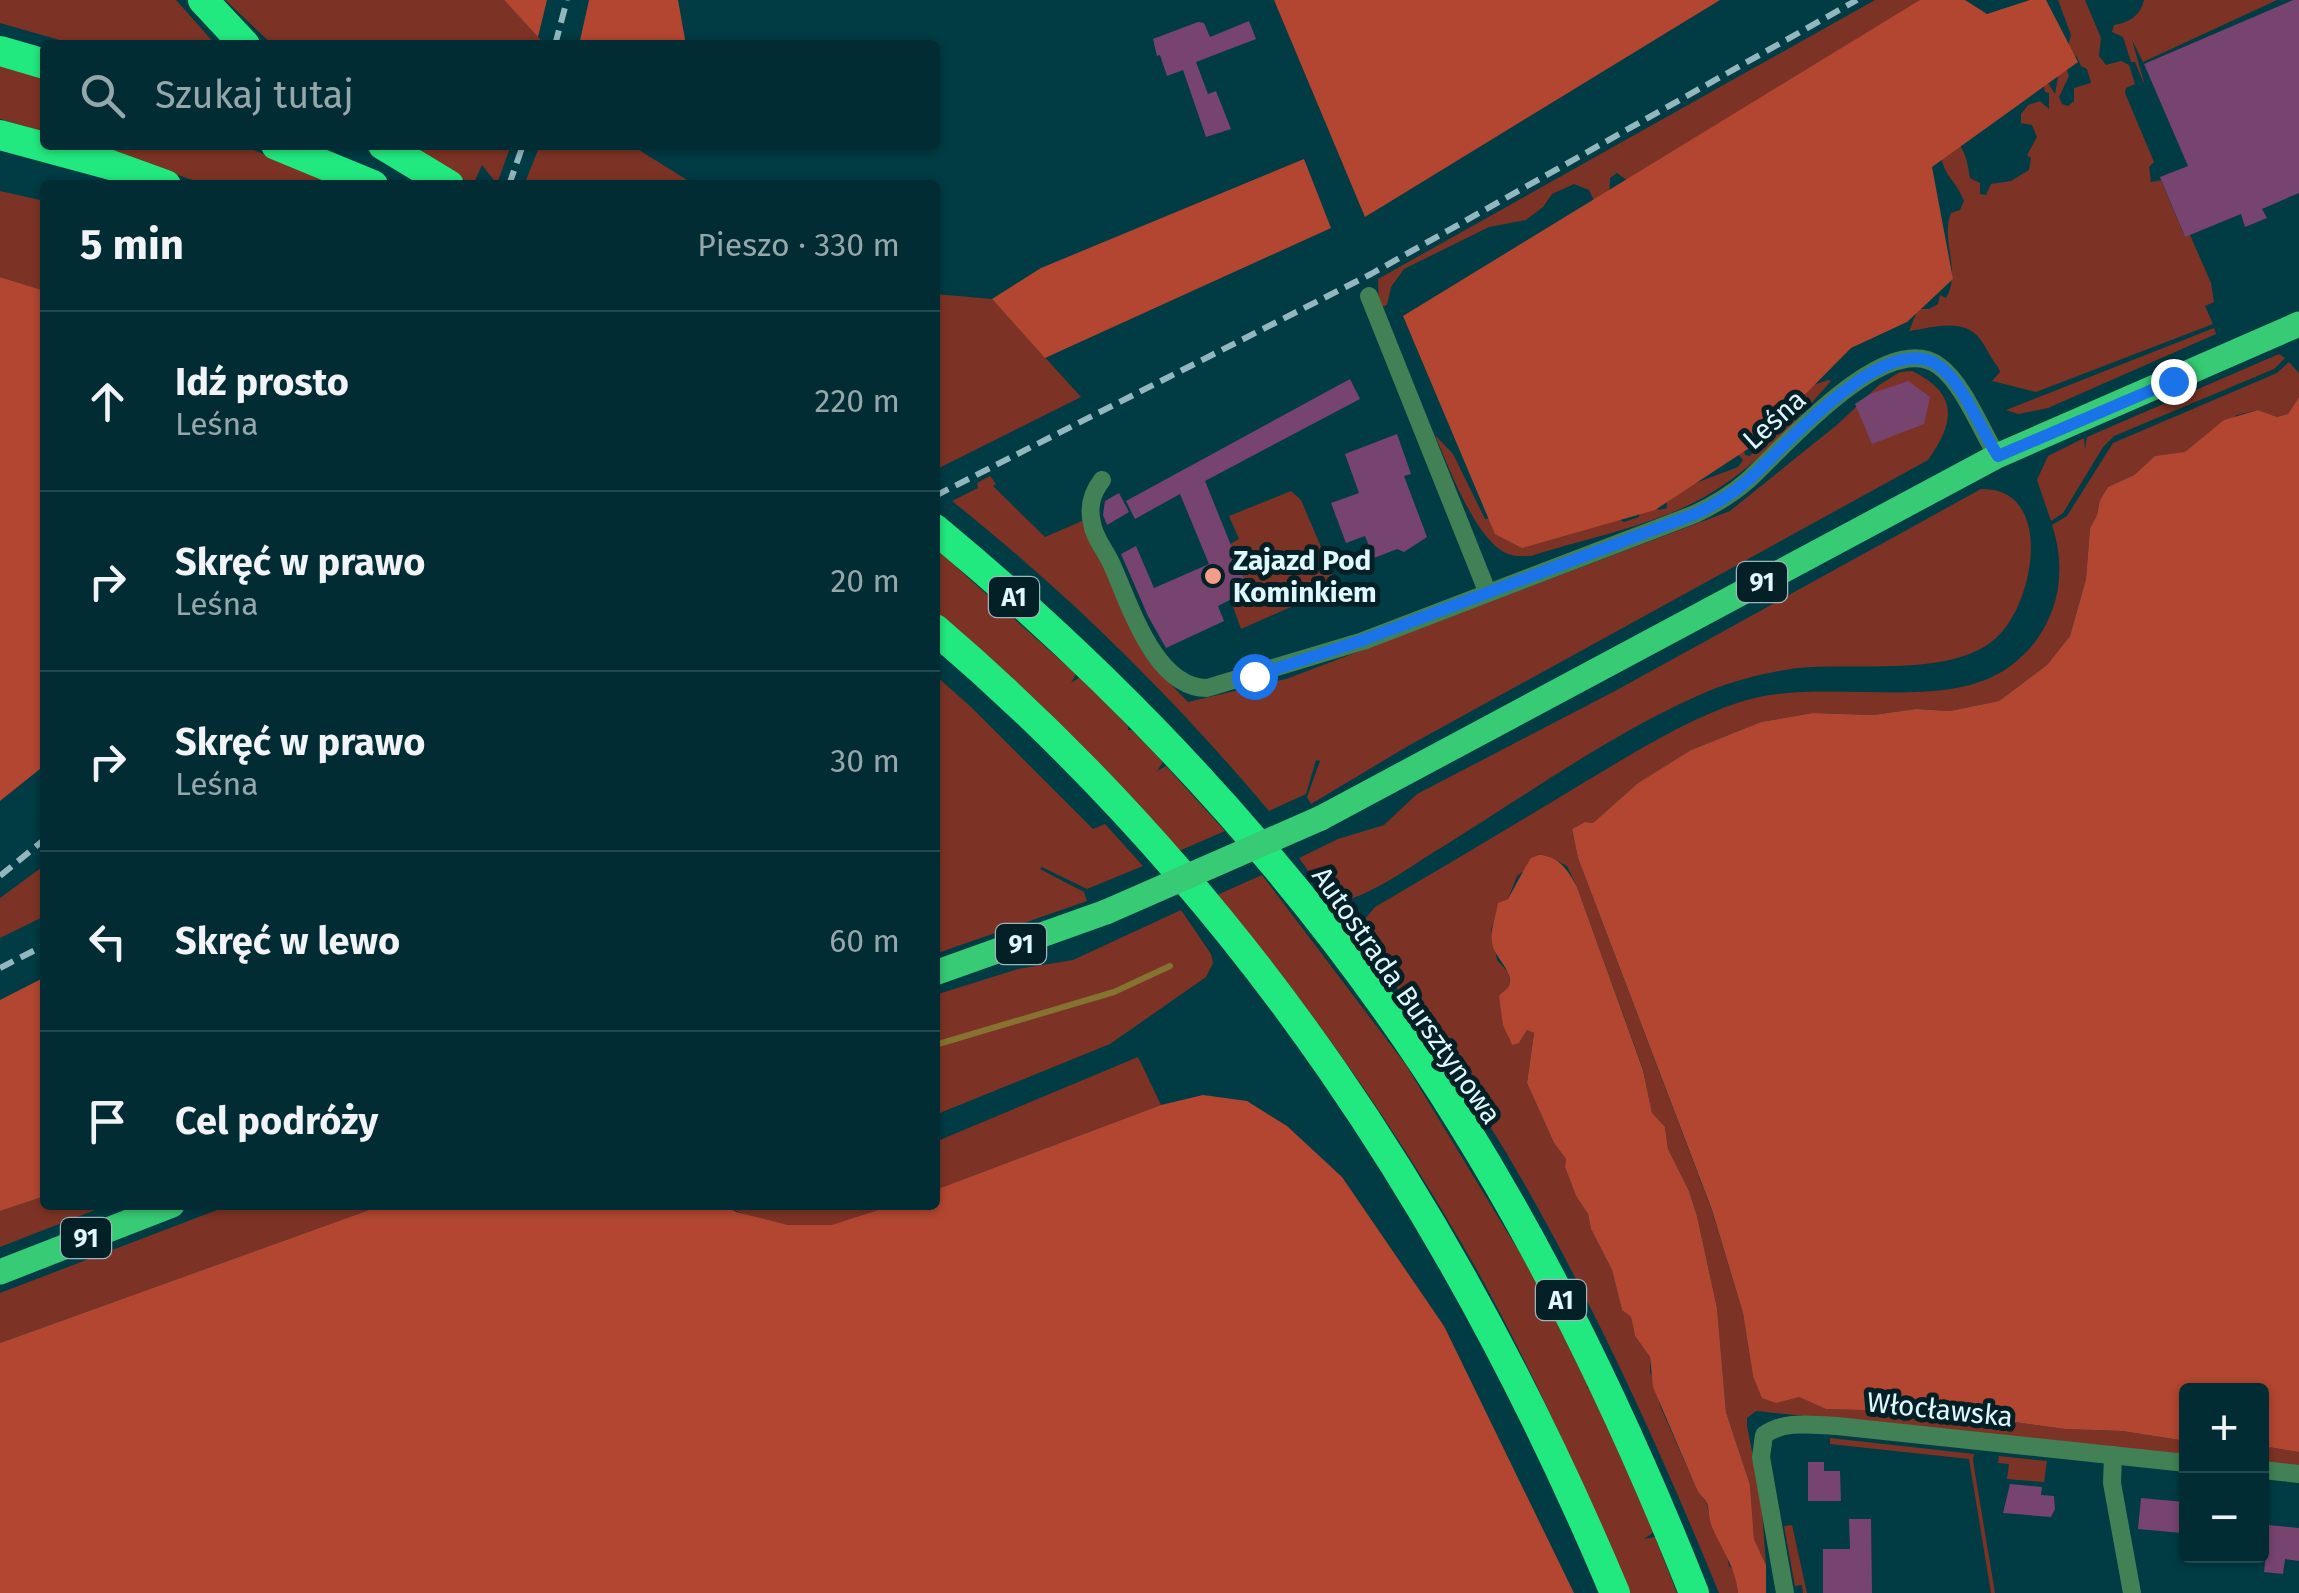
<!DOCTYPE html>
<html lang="pl">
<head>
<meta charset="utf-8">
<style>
  :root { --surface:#012c33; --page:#0b343b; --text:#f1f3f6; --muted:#96a7ac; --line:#23484e }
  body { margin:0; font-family:"Fira Sans",sans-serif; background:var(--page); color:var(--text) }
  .controls { position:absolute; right:30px; bottom:30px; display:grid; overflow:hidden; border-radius:10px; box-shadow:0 2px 8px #0004 }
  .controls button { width:90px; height:90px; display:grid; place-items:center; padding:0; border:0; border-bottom:2px solid var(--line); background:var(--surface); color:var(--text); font:50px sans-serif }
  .stop { position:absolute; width:30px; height:30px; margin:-22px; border:8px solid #1a73e8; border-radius:50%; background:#fff }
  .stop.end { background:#1a73e8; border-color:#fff; box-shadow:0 2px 10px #0008 }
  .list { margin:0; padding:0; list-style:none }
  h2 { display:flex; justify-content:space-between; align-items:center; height:130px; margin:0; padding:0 40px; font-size:42px }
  h2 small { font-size:32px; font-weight:400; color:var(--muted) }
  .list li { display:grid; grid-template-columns:65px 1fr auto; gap:30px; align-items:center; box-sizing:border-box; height:180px; padding:0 40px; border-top:2px solid var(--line) }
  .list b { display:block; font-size:38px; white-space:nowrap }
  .list p { margin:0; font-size:32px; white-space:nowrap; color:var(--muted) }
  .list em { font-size:32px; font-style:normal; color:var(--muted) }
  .icon { flex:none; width:55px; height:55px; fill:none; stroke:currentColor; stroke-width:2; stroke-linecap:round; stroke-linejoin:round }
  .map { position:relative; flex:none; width:2299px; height:1593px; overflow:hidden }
  .search { position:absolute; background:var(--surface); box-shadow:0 2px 8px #0004; left:40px; top:40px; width:900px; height:110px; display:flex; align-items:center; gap:25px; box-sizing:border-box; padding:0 35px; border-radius:10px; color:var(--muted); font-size:38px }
  .panel { position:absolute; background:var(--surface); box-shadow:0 2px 8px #0004; left:40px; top:180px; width:900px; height:1030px; border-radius:10px }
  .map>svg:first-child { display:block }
  .green { fill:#7c3325 }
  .forest { fill:#b24631 }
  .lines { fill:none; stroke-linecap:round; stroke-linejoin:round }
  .stream { stroke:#867231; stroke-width:6 }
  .building { fill:#774470 }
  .minor { stroke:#428056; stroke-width:18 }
  .primary { stroke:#36cb74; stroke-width:25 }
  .motorway { stroke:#22e97f; stroke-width:30 }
  .rail { stroke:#92b7be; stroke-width:6; stroke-dasharray:15 8; stroke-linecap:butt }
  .primary-bridge { stroke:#36cb74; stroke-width:25 }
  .route { stroke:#1a73e8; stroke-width:12 }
  .poi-dot { fill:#f49d8b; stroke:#022025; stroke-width:4 }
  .labels { text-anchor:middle; stroke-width:10; stroke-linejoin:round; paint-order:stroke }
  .shield { fill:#022025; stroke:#9db7bd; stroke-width:2.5 }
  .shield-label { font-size:25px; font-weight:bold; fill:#dff8fe }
  .street-label { font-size:28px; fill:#dff8fe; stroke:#022025 }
  .poi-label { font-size:28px; font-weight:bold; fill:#dff8fe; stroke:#022025; text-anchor:start }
</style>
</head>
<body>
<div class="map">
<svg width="2299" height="1593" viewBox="0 0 2299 1593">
  <rect width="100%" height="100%" fill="#013b44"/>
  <g class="green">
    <polygon points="0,0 176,0 216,45 77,45 0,23"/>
    <polygon points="225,0 504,0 542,41 541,45 273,45"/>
    <polygon points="1875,0 1920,0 1915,9 1632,184 1617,173 1610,178 1609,204 1598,209 1589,190 1574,184 1552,194 1543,207 1526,220 1489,227 1404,269 1391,287 1387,305 1379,308 1378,279"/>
    <path d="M2058,0H2085L2101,38L2099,56L2106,65L2121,61L2129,65L2135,84L2126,88L2125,93L2154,162L2149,167L2151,182L2161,180L2184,235H2190L2211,283L2214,302L2205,306L2213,324L2036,392L1992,381L2000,372L1998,367C1991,359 1987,348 1980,339C1963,317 1933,328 1909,331L1918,309H1929L1938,304L1940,295L1946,298C1962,272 1940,240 1951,213L1960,210L1964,201C1953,174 1943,180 1939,144L1953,137C1966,151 1967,160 1970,178L1980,183V194L1986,195L1991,184L2011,181L2029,170L2031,158L2027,155L2037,137L2032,125L2021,123V114L2028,105L2040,101L2049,109V93L2045,92L2043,83L2046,80L2055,94L2059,71L2066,68L2069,76L2059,97L2062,104L2068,106L2074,101V88L2091,83L2087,69L2081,66L2077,57L2067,49L2071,35Z"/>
    <path d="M2144,0H2277L2143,62L2132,40L2145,86L2135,62H2131L2123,37L2112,32L2114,25C2129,23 2141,15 2144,0Z"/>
    <polygon points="0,66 45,79 45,132 0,119"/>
    <polygon points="90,145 242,145 336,185 207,185"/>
    <polygon points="409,145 511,145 497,184 482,165 473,185"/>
    <polygon points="540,145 637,145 639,150 695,185 524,185"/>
    <polygon points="0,191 45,201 45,291 0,277"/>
    <polygon points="935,294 992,299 1081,397 935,470"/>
    <polygon points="2214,328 2216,334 2048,408 2018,414 2006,410"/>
    <polygon points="2279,354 2285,358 2274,369 2114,436 2103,447 2063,513 2051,521 2037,480 2048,456 2084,438 2085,449 2087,437"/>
    <path d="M2289,362L2299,373V397L2288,414L2277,417L2258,410L2237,415L2185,453L2155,456L2134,475L2108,487L2100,500L2097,515L2090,528L2086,579L2070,636L2047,665L1999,701L1950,711L1916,709L1873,715L1813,713L1761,722L1691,750L1638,783L1593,823L1585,822L1572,829L1578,858L1712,1211L1743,1313L1753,1376L1826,1409L1897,1411L1993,1419L2065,1429L2122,1431L2186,1441V1455L1756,1411L1747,1418V1426L1761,1497L1766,1565L1754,1539L1750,1485L1726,1412L1717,1308L1697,1216L1689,1191L1668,1149L1665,1127L1652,1114L1643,1069L1577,887L1567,866L1548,856L1528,863L1525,870L1517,876L1508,899L1499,903L1491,930L1497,960L1508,972L1510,982L1509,987L1499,996L1509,1040L1519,1043L1527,1030L1534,1033L1527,1083L1554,1143L1566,1159L1565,1167L1576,1196L1588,1214L1591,1229L1612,1270L1622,1310L1631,1317L1635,1336L1650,1357V1371L1661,1408L1697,1490L1706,1502L1713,1529L1727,1555L1729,1566L1735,1571L1738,1593H1719C1657,1442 1590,1295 1507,1154C1463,1080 1412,1010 1363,939L1361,924L1375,907C1443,867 1511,827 1578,786C1631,755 1682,721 1740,702C1824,675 1942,715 2009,667C2055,634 2070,578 2052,525L2067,516L2113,443L2277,373Z"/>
    <path d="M1912,371C1959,394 1955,422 1928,460L1408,746L1311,804L1307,797L1320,761L1316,760L1306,794L1269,811C1173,697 1069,594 952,501L978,488L977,483L990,476L996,484L993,486L1045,537L1096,515L1153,666L1188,702L1286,679L1730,511L1838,424L1879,385L1900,372Z"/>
    <path d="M1828,380L1831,381C1790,428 1749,475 1693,503C1643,528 1584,539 1531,556C1523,556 1515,557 1508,554C1476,542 1448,465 1435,435L1453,454L1485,519L1609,514L1624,522L1639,517L1642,504L1650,502L1659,510L1667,508L1666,498L1672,492L1738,467L1743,460L1737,453L1743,444L1745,455L1750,456L1758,444L1757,433L1769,432L1792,413L1798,395L1805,388Z"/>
    <path d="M1981,489C2055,487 2035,604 1996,638C1952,678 1854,662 1797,668C1763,673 1727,682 1695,697C1608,736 1528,794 1447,844C1415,863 1383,888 1348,900C1324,901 1312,875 1299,858L1338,839L1384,825L1417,794L1615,691Z"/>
    <polygon points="1291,491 1301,500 1324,554 1329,553 1334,588 1241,629 1230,598 1249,589 1230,544 1239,539 1229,516"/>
    <polygon points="935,548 1076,674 1071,683 1080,677 1128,726 1128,730 1132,730 1163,762 1157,771 1166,766 1225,831 1179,851 1111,776 935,613"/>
    <polygon points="935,675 971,707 1093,829 1105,824 1143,866 1087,889 1042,867 1040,869 1084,892 1087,901 935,954"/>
    <polygon points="45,865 45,916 0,938 0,898"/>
    <path d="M1262,875L1406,1065L1532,1273L1588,1385L1587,1388L1591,1389L1654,1532L1644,1539L1655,1537L1677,1593H1630C1582,1481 1533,1370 1473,1263C1399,1133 1313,1009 1217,895Z"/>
    <polygon points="1181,910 1211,954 1213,963 1206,977 1110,1044 935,1115 935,995 1018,969 1073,960"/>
    <polygon points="1138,1057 1161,1105 935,1190 935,1142"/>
    <polygon points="45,1196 45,1205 108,1205 0,1247 0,1211"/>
    <polygon points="230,1205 383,1205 0,1343 0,1293"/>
    <path d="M724,1205H894C874,1211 853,1221 833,1225C800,1230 754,1222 724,1205Z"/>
    <polygon points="1830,1438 1974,1454 1973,1461 1995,1593 1991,1593 1969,1459 1830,1444"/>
    <polygon points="2262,1446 2299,1452 2299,1467 2262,1463"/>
    <polygon points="1999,1456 2047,1461 2044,1482 2007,1479 2009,1464 1998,1463"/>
    <polygon points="1792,1525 1807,1593 1803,1593 1802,1585 1795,1586 1784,1526"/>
  </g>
  <g class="forest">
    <polygon points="504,0 547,0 538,37"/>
    <polygon points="589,0 678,0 686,45 579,45"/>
    <polygon points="1274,0 1720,0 1365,217"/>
    <polygon points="1920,0 1965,0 1987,14 2030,0 2046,0 2078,62 1932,167 1953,279 1907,322 1851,348 1757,443 1655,510 1522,548 1495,534 1403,316"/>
    <polygon points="1304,159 1331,228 1045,358 992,299 1041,268"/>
    <polygon points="0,277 45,291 45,765 0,801"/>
    <polygon points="2299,397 2299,1452 2262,1446 2262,1390 2186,1390 2186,1441 2122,1431 2065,1429 1993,1419 1897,1411 1826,1409 1799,1397 1776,1403 1762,1398 1753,1376 1743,1313 1712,1210 1578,858 1572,829 1585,822 1593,823 1638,783 1691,750 1761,722 1813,713 1873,715 1916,709 1950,711 1999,701 2047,665 2070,636 2086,579 2090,528 2097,515 2100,500 2108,487 2134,475 2155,456 2185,452 2224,420 2258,410 2277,417 2288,414"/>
    <path d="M1539,855C1559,856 1568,870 1577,887L1643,1070L1652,1113L1665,1127L1668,1149L1689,1191L1697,1216L1717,1308L1726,1412L1750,1485L1754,1539L1766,1565V1593H1738C1736,1568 1722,1550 1712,1527C1709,1519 1709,1510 1707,1503C1704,1498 1700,1495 1697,1490L1653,1387L1650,1357L1635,1336L1631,1317L1622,1310L1612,1270L1591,1229L1588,1214L1576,1196L1565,1167L1566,1159L1554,1143L1527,1083L1534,1033L1527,1030L1519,1043L1512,1045L1503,1025L1499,996C1502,992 1507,990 1509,986C1515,971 1493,957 1492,942C1490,929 1496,916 1498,903L1508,899C1516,885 1522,872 1531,858Z"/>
    <polygon points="45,977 45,1196 0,1211 0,1000"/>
    <polygon points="1203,1095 1247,1101 1287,1126 1342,1177 1444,1326 1574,1593 0,1593 0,1343 383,1205 724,1205 736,1212 788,1225 832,1225 894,1205 935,1205 935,1190 1161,1105"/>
  </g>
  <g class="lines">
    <polyline class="stream" points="935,1045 1114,992 1170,966"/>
  </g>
  <g class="building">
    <polygon points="2293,0 2299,0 2299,193 2262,209 2267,218 2245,227 2241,214 2185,237 2160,177 2188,166 2144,64"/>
    <polygon points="1249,21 1256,39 1196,62 1208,94 1216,91 1231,129 1206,137 1183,70 1167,76 1160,55 1157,56 1153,39 1198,22 1204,23 1210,37"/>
    <polygon points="1350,379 1360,399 1205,481 1249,590 1218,606 1224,621 1166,648 1148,616 1121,554 1136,546 1154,588 1209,564 1180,494 1135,519 1126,501"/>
    <polygon points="1908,381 1930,397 1924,424 1872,444 1855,404 1870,394"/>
    <polygon points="1397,434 1411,474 1404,476 1427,537 1404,552 1397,549 1374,558 1365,536 1346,543 1331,503 1359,493 1345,454"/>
    <polygon points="1119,493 1129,512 1107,525 1103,515 1105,501"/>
    <polygon points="1808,1462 1824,1462 1824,1471 1840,1471 1841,1501 1808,1501"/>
    <polygon points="2010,1484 2042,1487 2041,1495 2054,1496 2055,1509 2051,1517 2003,1513"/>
    <polygon points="2141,1498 2185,1502 2182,1533 2138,1529"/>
    <polygon points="1849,1519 1871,1519 1872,1593 1823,1593 1823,1549 1850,1549"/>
    <polygon points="2269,1525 2299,1528 2299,1561 2285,1559 2283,1574 2264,1572"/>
  </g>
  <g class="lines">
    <g class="minor">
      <polyline points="1369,296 1487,591"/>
      <path d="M1102,480C1092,493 1088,506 1092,523C1094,538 1106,551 1112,565C1130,605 1155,688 1207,688L1363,641L1695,514C1714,505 1731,495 1747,481C1785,447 1886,327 1939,366C1963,383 1981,430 1997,456"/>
      <polyline points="2113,1455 2112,1483 2132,1593"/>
      <polyline points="2262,1470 2299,1474"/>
      <path d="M1785,1593L1761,1457L1764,1435C1784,1420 1812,1425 1837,1426L2186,1463"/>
    </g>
    <g class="primary">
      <polyline points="1321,818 1997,456 2299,324"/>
      <polyline points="935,973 1106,912"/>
      <polyline points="0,1272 172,1205"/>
    </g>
    <g class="motorway">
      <polyline points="203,0 245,45"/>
      <polyline points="0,51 45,64"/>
      <polyline points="0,135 111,165 166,185"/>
      <polyline points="276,145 373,185"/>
      <polyline points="383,145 449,185"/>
      <path d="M935,529C1138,697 1320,895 1460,1120C1553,1269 1629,1429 1694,1593"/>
      <path d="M935,629C1246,895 1457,1218 1615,1593"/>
    </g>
    <g class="rail">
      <polyline points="555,45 567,0"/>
      <polyline points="509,185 523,145"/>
      <polyline points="935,496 1371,274 1857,0"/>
      <polyline points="0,876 45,839"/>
      <polyline points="0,968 45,945"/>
    </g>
    <polyline class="primary-bridge" points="1106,912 1321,818"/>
  </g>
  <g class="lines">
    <path class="route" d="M1254,676L1363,640L1695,514C1714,505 1731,495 1747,481C1785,447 1887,327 1939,366C1963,383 1981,430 1998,456L2173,381"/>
  </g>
  <circle class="poi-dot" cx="1213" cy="576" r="10"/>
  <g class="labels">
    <g class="shield">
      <rect x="1737" y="562" width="50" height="40" rx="8"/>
      <rect x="989" y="577" width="50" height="40" rx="8"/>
      <rect x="996" y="924" width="50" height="40" rx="8"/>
      <rect x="61" y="1218" width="50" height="40" rx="8"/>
      <rect x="1536" y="1280" width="50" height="40" rx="8"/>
    </g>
    <g class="shield-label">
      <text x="1762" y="591">91</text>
      <text x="1014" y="606">A1</text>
      <text x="1021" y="953">91</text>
      <text x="86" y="1247">91</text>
      <text x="1561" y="1309">A1</text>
    </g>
    <g class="street-label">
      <text transform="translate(1774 419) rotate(-42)" y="10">Leśna</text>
      <text transform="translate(1407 995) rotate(55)" y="10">Autostrada Bursztynowa</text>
      <text transform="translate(1940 1409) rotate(6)" y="10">Włocławska</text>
    </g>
    <g class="poi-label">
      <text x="1233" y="570">Zajazd Pod<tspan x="1233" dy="32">Kominkiem</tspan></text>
    </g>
  </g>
</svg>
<div class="controls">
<button>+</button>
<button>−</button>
</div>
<div class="stop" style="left:1254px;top:676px"></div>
<div class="stop end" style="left:2173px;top:381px"></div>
<div class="search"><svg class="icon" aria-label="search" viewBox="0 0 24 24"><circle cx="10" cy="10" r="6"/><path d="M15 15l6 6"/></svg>Szukaj tutaj</div>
<section class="panel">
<h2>5 min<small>Pieszo · 330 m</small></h2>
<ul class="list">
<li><svg class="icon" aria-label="ahead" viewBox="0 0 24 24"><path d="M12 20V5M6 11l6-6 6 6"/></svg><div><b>Idź prosto</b><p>Leśna</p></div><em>220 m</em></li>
<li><svg class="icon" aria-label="right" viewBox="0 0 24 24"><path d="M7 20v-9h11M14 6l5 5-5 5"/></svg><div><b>Skręć w prawo</b><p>Leśna</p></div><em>20 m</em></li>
<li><svg class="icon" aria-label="right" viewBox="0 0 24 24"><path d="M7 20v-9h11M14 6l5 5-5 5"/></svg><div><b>Skręć w prawo</b><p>Leśna</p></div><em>30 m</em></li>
<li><svg class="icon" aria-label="left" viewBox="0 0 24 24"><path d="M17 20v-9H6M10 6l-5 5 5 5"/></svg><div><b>Skręć w lewo</b></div><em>60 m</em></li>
<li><svg class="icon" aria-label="arrive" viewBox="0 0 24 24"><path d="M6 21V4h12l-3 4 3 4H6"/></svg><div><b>Cel podróży</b></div></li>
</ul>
</section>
</div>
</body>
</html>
